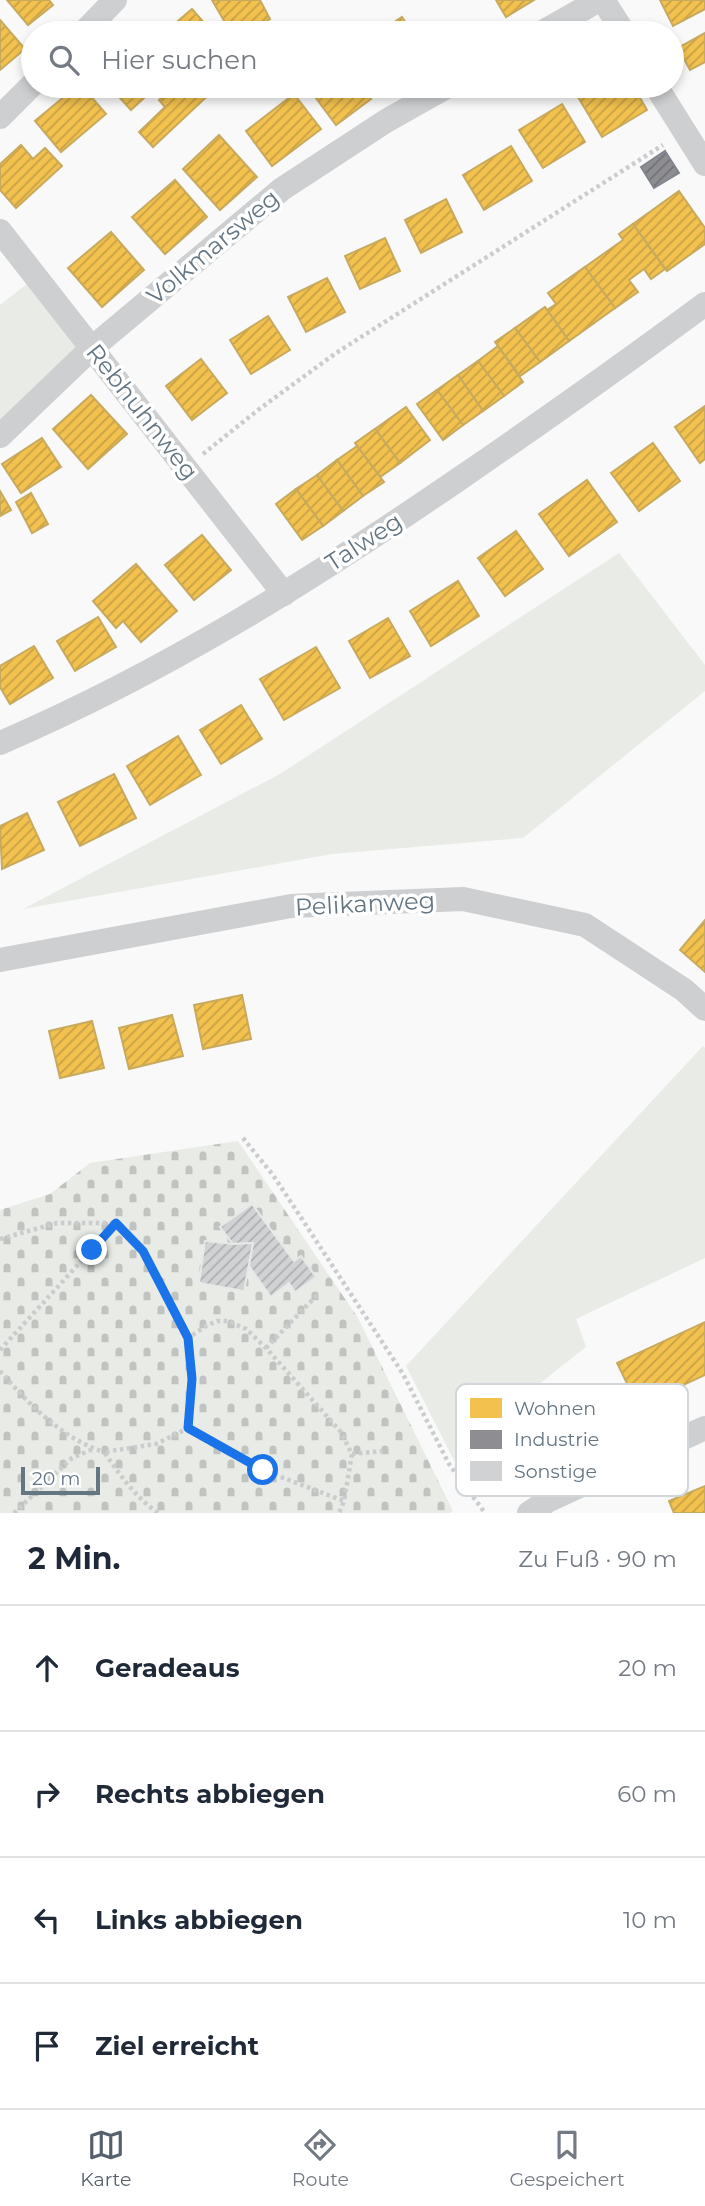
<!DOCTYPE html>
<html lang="de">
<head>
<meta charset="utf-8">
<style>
  :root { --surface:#fff; --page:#f2f2f3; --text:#1f2937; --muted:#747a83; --line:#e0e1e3; --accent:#56606c }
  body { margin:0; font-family:Montserrat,sans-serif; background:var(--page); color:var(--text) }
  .scale { position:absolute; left:21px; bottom:18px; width:79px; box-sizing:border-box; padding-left:7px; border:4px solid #657683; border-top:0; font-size:19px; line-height:24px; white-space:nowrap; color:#657683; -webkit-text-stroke:5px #fff; paint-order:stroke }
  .stop { position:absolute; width:21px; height:21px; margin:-16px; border:5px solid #1a73e8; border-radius:50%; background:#fff }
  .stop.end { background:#1a73e8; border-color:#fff; box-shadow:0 2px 7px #0008 }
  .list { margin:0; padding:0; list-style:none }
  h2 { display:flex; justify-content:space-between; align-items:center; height:91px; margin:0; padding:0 28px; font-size:30px }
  h2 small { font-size:23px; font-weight:400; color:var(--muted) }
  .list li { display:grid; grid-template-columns:46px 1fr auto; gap:21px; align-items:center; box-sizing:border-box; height:126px; padding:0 28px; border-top:2px solid var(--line) }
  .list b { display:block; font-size:26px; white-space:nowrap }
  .list em { font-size:23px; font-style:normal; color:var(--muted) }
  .icon { flex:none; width:38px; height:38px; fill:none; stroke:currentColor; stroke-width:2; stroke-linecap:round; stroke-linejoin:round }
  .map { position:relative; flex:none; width:705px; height:1513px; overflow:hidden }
  .search { position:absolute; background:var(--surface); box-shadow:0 4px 10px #0003; left:21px; right:21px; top:21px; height:77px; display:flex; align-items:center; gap:18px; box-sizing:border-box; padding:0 24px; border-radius:38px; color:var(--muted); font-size:26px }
  .sheet { height:595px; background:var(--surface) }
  nav { display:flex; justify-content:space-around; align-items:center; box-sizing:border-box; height:98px; border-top:2px solid var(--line); background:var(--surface); font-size:19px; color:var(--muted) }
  nav a { display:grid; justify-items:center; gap:4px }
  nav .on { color:var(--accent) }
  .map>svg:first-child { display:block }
  .green { fill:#e8ebe6 }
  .cemetery { fill:url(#cemetery-stones) }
  .homes { fill:url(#homes-hatch); stroke:#c8aa5e; stroke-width:2 }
  .industry { fill:url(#industry-hatch); stroke:#81868e; stroke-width:2 }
  .building { fill:url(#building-hatch); stroke:#e8e8e8; stroke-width:2 }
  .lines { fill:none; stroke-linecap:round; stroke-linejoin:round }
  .path { stroke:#cbcccd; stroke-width:4.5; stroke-dasharray:3.5 3.5; stroke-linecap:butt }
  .minor { stroke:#cecfd0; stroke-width:24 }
  .route { stroke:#1a73e8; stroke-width:9 }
  .labels { text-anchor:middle; stroke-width:7; stroke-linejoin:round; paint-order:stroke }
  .street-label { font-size:24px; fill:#657683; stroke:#fff }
  .key { fill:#fff; stroke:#d1d6da; stroke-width:2 }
  .key-label { font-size:19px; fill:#657683 }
</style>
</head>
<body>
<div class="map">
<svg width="705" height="1513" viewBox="0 0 705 1513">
  <defs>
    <pattern id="cemetery-stones" width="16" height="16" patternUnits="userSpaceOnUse" patternTransform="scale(1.75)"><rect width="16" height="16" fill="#e8ebe6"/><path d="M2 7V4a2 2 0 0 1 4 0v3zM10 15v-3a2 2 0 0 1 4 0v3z" fill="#c0c3c0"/></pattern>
    <pattern id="homes-hatch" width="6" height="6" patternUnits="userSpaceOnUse" patternTransform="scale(1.75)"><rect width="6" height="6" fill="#f2c14e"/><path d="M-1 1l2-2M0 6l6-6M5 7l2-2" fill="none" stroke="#c8a146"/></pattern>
    <pattern id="industry-hatch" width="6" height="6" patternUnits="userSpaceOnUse" patternTransform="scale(1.75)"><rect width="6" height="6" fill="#8d8d92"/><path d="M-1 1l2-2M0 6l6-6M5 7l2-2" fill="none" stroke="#717277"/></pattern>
    <pattern id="building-hatch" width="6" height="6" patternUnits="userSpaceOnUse" patternTransform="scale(1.75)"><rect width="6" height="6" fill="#d0d2d3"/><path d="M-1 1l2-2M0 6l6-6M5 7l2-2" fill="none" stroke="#acafb1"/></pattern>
  </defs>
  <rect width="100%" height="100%" fill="#f9f9f9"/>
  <g class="green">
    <polygon points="27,284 80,348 0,426 0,305"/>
    <polygon points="619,553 705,665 705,691 523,838 332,854 23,909 280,774"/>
    <polygon points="703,1046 705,1048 705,1258 576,1319 586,1347 529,1392 465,1425 485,1474 463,1478 406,1366"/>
  </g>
  <polygon class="cemetery" points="238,1141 358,1318 453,1511 450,1513 0,1513 0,1210 50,1194 90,1163"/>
  <g class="homes">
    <polygon points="7,0 49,0 53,5 28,25"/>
    <polygon points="212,0 260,0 270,19 245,33 231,33"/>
    <polygon points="496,0 534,0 506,17"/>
    <polygon points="660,0 705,0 705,9 673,26"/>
    <polygon points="192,9 213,33 164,33"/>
    <polygon points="402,17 413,33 378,33"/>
    <polygon points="0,20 25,49 0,70"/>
    <polygon points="705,33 705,62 690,70 678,48"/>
    <polygon points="77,86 82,86 106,114 61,152 35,121"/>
    <polygon points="109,86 157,86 131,110"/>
    <polygon points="174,86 213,86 216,88 153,147 139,132 165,107 159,100"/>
    <polygon points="307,86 362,86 371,99 336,125"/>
    <polygon points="597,86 633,86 647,110 602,137 578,97"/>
    <polygon points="294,94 321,129 272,166 246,131"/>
    <polygon points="562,104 585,142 543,168 519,130"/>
    <polygon points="219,135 257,177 220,210 183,169"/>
    <polygon points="21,145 33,159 45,148 62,166 16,208 0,190 0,164"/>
    <polygon points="511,146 532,181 484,210 463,175"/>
    <polygon points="175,180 207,217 165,254 132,217"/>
    <polygon points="679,191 705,228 705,244 667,271 633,224"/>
    <polygon points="446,199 462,232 421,253 405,220"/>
    <polygon points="633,224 665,269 651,279 644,269 629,280 638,292 615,308 585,267 623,240 619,234"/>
    <polygon points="111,232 144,270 102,307 68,268"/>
    <polygon points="385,238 400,271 360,289 345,256"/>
    <polygon points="585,267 615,308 569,341 547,310 556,304 548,293"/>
    <polygon points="327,278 345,312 306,332 288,297"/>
    <polygon points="545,307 569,341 540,362 515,328"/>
    <polygon points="268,316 290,350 251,374 230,340"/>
    <polygon points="515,328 540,362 520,376 495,342"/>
    <polygon points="498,346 523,382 504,396 478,361"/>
    <polygon points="201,359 227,393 192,420 166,386"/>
    <polygon points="478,361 504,396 483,411 458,375"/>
    <polygon points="458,375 483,411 463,425 437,390"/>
    <polygon points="437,390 463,425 443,440 417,404"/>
    <polygon points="91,395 127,434 88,469 53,429"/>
    <polygon points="705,406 705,459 700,463 675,427"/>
    <polygon points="406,407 430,440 400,463 375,429"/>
    <polygon points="375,429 400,463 380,477 355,443"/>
    <polygon points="42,438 61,467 21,493 2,464"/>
    <polygon points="653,443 680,481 639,511 611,473"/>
    <polygon points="357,446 384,482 363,496 337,460"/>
    <polygon points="337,460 363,496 343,511 317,475"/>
    <polygon points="317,475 343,511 323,526 296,489"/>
    <polygon points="587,480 617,522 569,556 539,514"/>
    <polygon points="296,489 323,526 302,540 276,504"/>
    <polygon points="0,491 11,510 0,516"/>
    <polygon points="31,493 48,524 32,533 16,502"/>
    <polygon points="516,531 543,569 505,596 478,558"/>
    <polygon points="202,535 231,570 194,600 165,565"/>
    <polygon points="136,564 177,611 141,642 123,621 116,628 93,601"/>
    <polygon points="458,581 479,616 431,646 410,611"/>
    <polygon points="98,617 116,647 75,671 57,641"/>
    <polygon points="388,618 410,656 370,678 349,641"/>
    <polygon points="34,646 53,678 10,704 0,687 0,666"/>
    <polygon points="316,647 340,688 284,720 260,679"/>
    <polygon points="241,705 262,739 221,764 200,730"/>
    <polygon points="178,736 201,775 150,805 127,766"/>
    <polygon points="114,774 136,818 80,846 58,802"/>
    <polygon points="27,813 44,850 2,869 0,826"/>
    <polygon points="705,920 705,972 680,950"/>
    <polygon points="242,995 251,1039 203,1049 194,1005"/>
    <polygon points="172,1015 183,1056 129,1069 119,1028"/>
    <polygon points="92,1021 104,1068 60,1078 49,1031"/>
    <polygon points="705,1322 705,1375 638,1406 617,1363"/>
    <polygon points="705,1486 705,1513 674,1513 669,1501"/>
  </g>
  <polygon class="industry" points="665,151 679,173 654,188 641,167"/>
  <g class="building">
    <polygon points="252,1204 294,1261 301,1256 316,1277 295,1292 289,1283 271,1297 249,1266 253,1243 233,1244 220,1227"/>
    <polygon points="205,1241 233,1244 253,1243 244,1291 199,1283"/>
  </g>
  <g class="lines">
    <g class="path">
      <polyline points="203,454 258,410 336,353 663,145"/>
      <polyline points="243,1138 273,1175 298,1213 403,1374 449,1464 485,1513"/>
      <polyline points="0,1239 57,1223 116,1223 143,1251 188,1338"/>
      <polyline points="266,1348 317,1295"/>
      <polyline points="0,1350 116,1223"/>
      <path d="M0,1371C29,1404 61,1438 104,1452"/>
      <polyline points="188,1428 263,1470 344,1501"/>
      <polyline points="352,1454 383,1451"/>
      <polyline points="14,1513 72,1458 93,1449"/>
      <path d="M158,1513C135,1497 120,1475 104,1452L156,1444L188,1428L192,1379L188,1338L206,1326L217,1321H228L246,1329L266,1348L340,1431L352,1454L344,1501L339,1513"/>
    </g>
    <g class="minor">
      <polyline points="603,0 624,33"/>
      <polyline points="83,33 115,0"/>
      <polyline points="541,33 599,0"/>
      <polyline points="656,86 705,164"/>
      <polyline points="0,117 33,84"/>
      <polyline points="0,231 284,594"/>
      <polyline points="0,436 92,348 282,189 386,121 448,86"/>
      <path d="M0,743C163,673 313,579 459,479C542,422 624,364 705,304"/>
      <polyline points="0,960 291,906 463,899 585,925 684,990 705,1009"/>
      <polyline points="529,1513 549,1500 705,1428"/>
    </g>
  </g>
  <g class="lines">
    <polyline class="route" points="92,1250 116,1223 143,1251 188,1338 192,1379 188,1428 263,1470"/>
  </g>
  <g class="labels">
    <g class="street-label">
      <text transform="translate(213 247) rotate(-40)" y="8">Volkmarsweg</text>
      <text transform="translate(142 412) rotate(52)" y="8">Rebhuhnweg</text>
      <text transform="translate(364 542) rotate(-33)" y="8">Talweg</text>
      <text transform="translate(365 904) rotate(-3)" y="8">Pelikanweg</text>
    </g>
  </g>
  <rect x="456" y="1384" width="232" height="112" rx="10" class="key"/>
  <rect x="470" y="1398" width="32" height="20" fill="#f2c14e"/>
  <rect x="470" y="1430" width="32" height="19" fill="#8d8d92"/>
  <rect x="470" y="1461" width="32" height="20" fill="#d0d2d3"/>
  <g class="key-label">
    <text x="514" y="1415">Wohnen</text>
    <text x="514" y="1446">Industrie</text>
    <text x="514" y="1478">Sonstige</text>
  </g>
</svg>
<div class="scale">20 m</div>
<div class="stop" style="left:263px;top:1470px"></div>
<div class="stop end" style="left:92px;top:1250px"></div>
<div class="search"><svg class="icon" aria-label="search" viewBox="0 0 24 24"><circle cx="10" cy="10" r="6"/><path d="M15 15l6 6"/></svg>Hier suchen</div>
</div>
<section class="sheet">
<h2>2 Min.<small>Zu Fuß · 90 m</small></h2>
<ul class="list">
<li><svg class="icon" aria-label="ahead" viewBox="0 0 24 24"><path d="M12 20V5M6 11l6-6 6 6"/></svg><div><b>Geradeaus</b></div><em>20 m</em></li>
<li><svg class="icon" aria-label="right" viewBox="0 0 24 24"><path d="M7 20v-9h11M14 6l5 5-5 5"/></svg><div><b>Rechts abbiegen</b></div><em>60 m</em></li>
<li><svg class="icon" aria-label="left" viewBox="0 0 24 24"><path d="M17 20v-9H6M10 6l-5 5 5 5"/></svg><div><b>Links abbiegen</b></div><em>10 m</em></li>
<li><svg class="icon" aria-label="arrive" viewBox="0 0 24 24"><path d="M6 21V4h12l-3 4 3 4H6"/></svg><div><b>Ziel erreicht</b></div></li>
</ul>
</section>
<nav>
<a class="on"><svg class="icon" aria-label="map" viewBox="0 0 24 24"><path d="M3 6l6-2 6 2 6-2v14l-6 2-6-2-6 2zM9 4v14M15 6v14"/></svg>Karte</a>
<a><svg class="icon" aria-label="directions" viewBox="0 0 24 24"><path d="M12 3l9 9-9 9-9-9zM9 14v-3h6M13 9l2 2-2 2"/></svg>Route</a>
<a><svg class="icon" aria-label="saved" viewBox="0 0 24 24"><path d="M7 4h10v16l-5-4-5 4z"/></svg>Gespeichert</a>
</nav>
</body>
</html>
